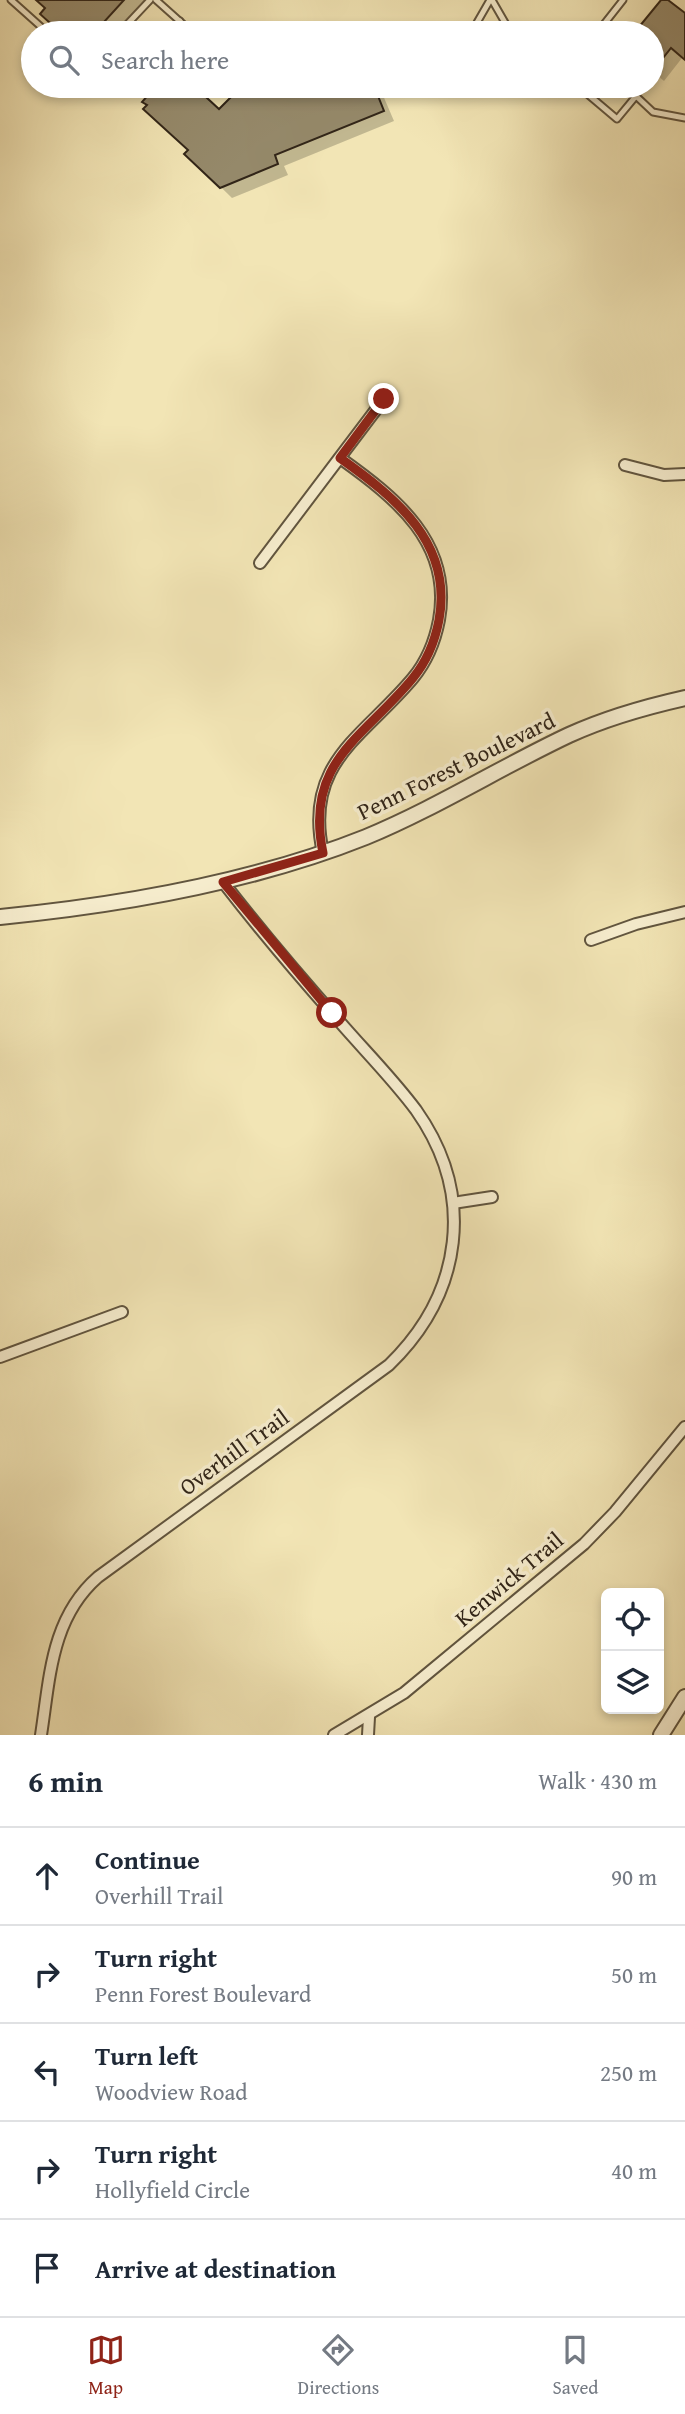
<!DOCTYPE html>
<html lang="en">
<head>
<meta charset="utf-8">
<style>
  :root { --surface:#fff; --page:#f6f6f7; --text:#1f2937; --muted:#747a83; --line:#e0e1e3; --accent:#8f2418 }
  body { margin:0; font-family:"Gentium Book Plus",serif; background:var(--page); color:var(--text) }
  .controls { position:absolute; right:21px; bottom:21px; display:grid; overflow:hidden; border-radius:10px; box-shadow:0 4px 10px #0003 }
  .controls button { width:63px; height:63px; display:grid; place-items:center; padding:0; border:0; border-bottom:2px solid var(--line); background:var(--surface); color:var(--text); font:35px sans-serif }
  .stop { position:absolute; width:21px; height:21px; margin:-16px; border:5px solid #8f2418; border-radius:50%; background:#fff }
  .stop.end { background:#8f2418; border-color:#fff; box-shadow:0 2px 7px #0008 }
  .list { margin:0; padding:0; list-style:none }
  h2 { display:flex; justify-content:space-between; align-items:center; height:91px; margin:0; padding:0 28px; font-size:30px }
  h2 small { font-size:23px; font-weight:400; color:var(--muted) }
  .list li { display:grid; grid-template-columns:46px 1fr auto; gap:21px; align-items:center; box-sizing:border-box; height:98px; padding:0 28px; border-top:2px solid var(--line) }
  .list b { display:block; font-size:26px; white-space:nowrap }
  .list p { margin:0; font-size:23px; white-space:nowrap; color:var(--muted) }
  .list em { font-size:23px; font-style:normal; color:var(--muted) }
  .icon { flex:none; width:38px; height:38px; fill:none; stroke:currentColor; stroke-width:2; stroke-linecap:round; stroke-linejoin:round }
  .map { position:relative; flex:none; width:685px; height:1735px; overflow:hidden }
  .search { position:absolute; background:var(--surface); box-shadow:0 4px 10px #0003; left:21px; right:21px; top:21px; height:77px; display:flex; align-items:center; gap:18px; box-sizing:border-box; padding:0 24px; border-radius:38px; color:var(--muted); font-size:26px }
  .sheet { height:581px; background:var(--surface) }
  nav { display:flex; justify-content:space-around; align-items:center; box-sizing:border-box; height:98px; border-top:2px solid var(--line); background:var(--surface); font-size:19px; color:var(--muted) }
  nav a { display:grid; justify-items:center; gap:4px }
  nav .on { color:var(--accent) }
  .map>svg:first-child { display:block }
  .shadow { fill:#0003 }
  .building { fill:#95896a; stroke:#312518; stroke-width:2 }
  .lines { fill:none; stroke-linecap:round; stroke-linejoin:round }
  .service-casing { stroke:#61553f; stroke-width:9 }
  .minor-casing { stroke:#61553f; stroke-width:14 }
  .tertiary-casing { stroke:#61553f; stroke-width:18 }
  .service { stroke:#f7eecf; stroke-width:5 }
  .minor { stroke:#f7eecf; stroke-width:10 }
  .tertiary { stroke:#f7eecf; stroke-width:14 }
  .route { stroke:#8f2418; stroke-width:9 }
  .labels { text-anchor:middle; stroke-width:7; stroke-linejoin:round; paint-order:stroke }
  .street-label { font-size:23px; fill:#312518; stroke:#f7eecf }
</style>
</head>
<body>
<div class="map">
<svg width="685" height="1735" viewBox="0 0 685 1735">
  <rect width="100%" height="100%" fill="#f2e5b5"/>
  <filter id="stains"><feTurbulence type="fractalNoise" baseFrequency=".00286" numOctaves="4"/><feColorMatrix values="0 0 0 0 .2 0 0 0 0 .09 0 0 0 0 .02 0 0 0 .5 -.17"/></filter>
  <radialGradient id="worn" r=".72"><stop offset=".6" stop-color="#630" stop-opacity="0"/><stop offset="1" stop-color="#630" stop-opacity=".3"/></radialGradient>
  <g class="shadow">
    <polygon points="39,0 145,0 114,33 63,33 42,14 47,8"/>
    <polygon points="663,0 685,15 685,60 682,58 664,81 652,71 652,33 636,33"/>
    <polygon points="159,86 191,86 219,111 244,86 379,86 394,121 284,166 288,175 232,198 187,154 190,151 144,102"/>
  </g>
  <g class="building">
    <polygon points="36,0 124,0 94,33 61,33 40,14 45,8"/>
    <polygon points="661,0 668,0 685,13 685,60 671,48 652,72 652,33 634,33"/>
    <polygon points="156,86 194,86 219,109 242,86 374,86 384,111 275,155 278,164 220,188 184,154 188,150 143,109 147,105 142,102"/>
  </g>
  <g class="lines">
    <g class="service-casing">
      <g id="service">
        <polyline points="11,0 48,33"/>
        <polyline points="156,0 193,33"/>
        <polyline points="492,0 511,33"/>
        <polyline points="119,33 150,0"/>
        <polyline points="169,33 180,21"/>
        <polyline points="471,33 490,0"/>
        <polyline points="597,33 623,0"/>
        <polyline points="578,86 617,119 636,96 653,112 685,118"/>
        <polyline points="625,86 636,96"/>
      </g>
    </g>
    <g class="minor-casing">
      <g id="minor">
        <polyline points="625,465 664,475 685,474"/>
        <polyline points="260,563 384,399"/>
        <path d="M323,853C303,762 364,737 413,678C427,661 435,641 439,620C453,543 396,498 340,458"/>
        <polyline points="591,940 636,924 685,912"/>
        <polyline points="453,1203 492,1197"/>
        <polyline points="0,1357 122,1312"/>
        <path d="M41,1735C50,1677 51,1618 98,1577L389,1365C463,1293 476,1195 416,1110C393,1079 364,1050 339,1021C299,976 260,930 223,882"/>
        <polyline points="334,1735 404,1693 584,1544 615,1512 685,1427"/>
        <polyline points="368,1735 369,1717"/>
      </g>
    </g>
    <g class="tertiary-casing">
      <g id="tertiary">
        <path d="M0,917C123,905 251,883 366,837C436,808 501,767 569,735C606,718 645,707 685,698"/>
        <polyline points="661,1735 685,1697"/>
      </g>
    </g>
    <use href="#service" class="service"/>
    <use href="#minor" class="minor"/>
    <use href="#tertiary" class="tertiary"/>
  </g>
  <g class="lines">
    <path class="route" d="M332,1013L223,882L323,853C304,761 364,738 413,678C427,661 435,641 439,620C453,543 396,498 340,458L384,399"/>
  </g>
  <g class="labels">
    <g class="street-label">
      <text transform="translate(456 766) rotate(-26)" y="8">Penn Forest Boulevard</text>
      <text transform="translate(234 1452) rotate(-36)" y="8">Overhill Trail</text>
      <text transform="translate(509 1579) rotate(-40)" y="8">Kenwick Trail</text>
    </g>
  </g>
  <rect width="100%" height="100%" filter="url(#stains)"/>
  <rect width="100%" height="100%" fill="url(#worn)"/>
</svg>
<div class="controls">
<button><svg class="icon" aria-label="locate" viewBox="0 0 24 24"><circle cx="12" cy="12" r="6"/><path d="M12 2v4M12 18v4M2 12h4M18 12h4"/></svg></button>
<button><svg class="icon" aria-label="layers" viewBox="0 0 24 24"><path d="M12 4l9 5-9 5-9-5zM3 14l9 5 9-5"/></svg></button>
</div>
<div class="stop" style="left:332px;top:1013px"></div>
<div class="stop end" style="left:384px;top:399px"></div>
<div class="search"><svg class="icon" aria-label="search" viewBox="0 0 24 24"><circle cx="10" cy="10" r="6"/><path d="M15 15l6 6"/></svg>Search here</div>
</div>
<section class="sheet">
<h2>6 min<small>Walk · 430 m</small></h2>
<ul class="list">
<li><svg class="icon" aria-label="ahead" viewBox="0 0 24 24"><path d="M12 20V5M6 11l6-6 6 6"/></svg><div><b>Continue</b><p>Overhill Trail</p></div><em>90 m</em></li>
<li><svg class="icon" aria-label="right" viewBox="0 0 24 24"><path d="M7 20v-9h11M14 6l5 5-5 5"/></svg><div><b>Turn right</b><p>Penn Forest Boulevard</p></div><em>50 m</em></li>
<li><svg class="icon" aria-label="left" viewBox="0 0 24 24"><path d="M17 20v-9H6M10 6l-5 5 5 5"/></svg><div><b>Turn left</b><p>Woodview Road</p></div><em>250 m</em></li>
<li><svg class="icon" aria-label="right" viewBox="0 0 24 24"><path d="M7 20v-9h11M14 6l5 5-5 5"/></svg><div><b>Turn right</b><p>Hollyfield Circle</p></div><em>40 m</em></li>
<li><svg class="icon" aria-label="arrive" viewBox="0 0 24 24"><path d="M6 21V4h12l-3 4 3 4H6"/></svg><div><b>Arrive at destination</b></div></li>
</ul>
</section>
<nav>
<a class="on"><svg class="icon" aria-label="map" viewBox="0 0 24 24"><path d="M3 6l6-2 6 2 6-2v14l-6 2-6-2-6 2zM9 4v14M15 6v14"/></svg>Map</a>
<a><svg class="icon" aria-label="directions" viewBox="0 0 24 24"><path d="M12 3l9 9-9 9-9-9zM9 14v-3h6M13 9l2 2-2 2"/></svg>Directions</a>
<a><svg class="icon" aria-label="saved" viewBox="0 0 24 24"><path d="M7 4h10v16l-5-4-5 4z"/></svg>Saved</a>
</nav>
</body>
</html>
